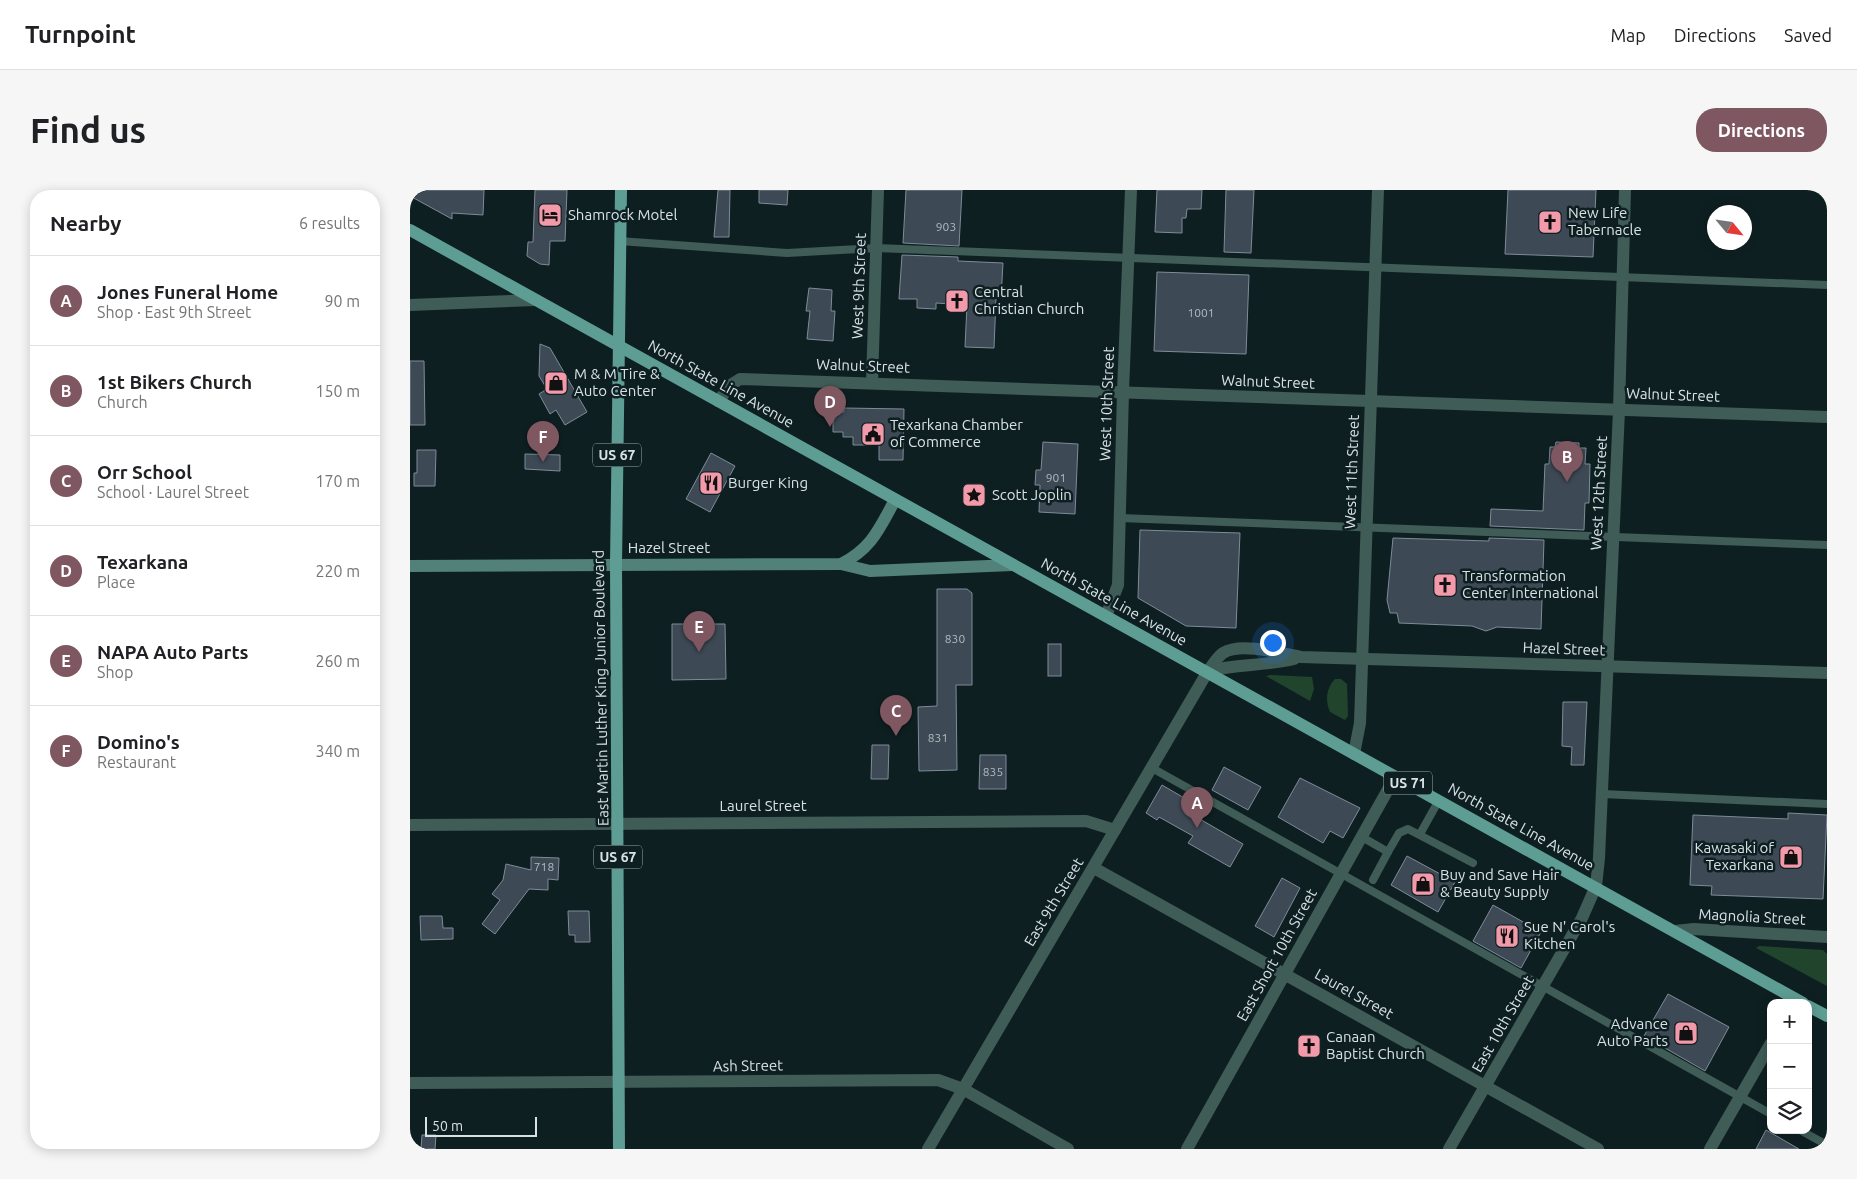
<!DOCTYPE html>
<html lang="en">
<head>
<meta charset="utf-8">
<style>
  :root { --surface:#fff; --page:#f6f6f6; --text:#202124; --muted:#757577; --line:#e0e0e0; --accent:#7f5760 }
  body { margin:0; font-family:Ubuntu,sans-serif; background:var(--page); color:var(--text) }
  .controls { position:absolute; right:15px; bottom:15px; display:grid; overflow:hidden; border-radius:10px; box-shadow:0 2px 12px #0003 }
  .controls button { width:45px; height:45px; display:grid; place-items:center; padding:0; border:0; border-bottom:1px solid var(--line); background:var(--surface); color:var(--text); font:25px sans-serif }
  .compass { position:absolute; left:1297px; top:15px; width:45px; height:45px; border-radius:50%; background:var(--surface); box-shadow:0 2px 12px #0003; rotate:119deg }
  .scale { position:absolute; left:15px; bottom:12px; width:112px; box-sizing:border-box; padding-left:5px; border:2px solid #d8e2e5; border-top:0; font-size:14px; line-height:18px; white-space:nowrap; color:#d8e2e5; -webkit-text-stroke:4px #0e1f22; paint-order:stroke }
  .you { position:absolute; left:862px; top:452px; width:18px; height:18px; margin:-12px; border:4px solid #fff; border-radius:50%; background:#1a73e8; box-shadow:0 0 0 8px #1a73e833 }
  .badge { display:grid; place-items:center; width:32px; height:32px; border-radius:50%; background:var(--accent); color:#fff; font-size:16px; font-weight:700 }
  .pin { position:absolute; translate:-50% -41px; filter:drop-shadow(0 1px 2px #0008) }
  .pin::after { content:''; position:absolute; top:26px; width:18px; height:15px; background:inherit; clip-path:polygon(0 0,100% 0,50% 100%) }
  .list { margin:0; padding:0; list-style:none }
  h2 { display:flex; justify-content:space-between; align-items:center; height:65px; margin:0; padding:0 20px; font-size:21px }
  h2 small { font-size:16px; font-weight:400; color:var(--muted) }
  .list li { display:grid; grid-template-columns:32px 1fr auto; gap:15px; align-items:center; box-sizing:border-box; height:90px; padding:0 20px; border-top:1px solid var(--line) }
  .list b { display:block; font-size:19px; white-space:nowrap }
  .list p { margin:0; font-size:16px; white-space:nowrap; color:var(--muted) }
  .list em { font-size:16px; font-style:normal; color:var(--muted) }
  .icon { flex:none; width:28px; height:28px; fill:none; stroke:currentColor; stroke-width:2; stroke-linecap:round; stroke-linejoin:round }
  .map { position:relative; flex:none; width:1417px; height:959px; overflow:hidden; border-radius:20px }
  header { display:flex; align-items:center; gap:30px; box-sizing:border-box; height:70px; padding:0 25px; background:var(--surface); border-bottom:1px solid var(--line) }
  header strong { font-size:24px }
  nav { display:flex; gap:28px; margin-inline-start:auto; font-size:18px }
  .intro { display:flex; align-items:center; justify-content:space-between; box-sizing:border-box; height:120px; padding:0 30px }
  h1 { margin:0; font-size:35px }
  .button { padding:12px 22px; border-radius:20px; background:var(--accent); color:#fff; font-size:18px; font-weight:700 }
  main { display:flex; gap:30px; padding:0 30px }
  aside { flex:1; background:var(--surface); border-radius:20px; box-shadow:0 2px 12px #0003 }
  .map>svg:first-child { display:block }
  .green { fill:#20452c }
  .building { fill:#3d4954; stroke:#7e8c98 }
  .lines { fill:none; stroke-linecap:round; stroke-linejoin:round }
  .service { stroke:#3f5c57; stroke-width:8 }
  .minor { stroke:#3f5c57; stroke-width:12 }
  .tertiary { stroke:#3f5c57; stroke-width:12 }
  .secondary { stroke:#518179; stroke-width:12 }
  .primary { stroke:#5e9d93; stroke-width:12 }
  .labels { text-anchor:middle; stroke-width:5; stroke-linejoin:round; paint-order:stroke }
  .number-label { font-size:12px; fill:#b1bcc1 }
  .shield { fill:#0e1f22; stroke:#9ba8aa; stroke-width:1 }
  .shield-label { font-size:14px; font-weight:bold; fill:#d8e2e5 }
  .poi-label { font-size:15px; fill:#d8e2e5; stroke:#0e1f22; text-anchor:start }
  .street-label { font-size:15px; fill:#d8e2e5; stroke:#0e1f22 }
</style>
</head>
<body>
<header>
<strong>Turnpoint</strong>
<nav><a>Map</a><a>Directions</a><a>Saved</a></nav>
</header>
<div class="intro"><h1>Find us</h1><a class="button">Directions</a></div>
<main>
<aside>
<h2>Nearby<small>6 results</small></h2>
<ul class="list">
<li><span class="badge">A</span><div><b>Jones Funeral Home</b><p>Shop · East 9th Street</p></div><em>90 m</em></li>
<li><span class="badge">B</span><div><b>1st Bikers Church</b><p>Church</p></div><em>150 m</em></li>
<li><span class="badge">C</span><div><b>Orr School</b><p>School · Laurel Street</p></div><em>170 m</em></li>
<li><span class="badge">D</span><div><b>Texarkana</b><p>Place</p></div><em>220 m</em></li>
<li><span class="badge">E</span><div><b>NAPA Auto Parts</b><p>Shop</p></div><em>260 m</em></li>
<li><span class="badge">F</span><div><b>Domino's</b><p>Restaurant</p></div><em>340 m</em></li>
</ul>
</aside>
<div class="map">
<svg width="1417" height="959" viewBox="0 0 1417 959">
  <rect width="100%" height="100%" fill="#0e1f22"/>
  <g class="green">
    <polygon points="861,485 902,487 904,499 900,511 856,486"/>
    <path d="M925,489H931L937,494L938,526L935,530L920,522C915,511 916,498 925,489Z"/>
    <polygon points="1349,756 1413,760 1417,764 1417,796 1346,758"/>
  </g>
  <g class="building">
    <polygon points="0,0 74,0 73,25 42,23 42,29 0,6"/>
    <polygon points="125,0 157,0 155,51 140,51 139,75 130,74 117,66 118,52 123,52"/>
    <polygon points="308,0 320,0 319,47 304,47"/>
    <polygon points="349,0 378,0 377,15 349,13"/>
    <polygon points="496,0 552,0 549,56 493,53"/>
    <polygon points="747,0 792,0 791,19 777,19 776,28 772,28 772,43 745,42"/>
    <polygon points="816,0 844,0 841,63 814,62"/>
    <polygon points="1098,0 1186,0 1183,67 1095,64"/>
    <polygon points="492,65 548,67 548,71 593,73 591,108 586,108 584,158 555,157 557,115 526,113 526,119 507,118 507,109 489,109"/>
    <polygon points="747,82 839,85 836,164 744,161"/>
    <polygon points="399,98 422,100 421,121 425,121 423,151 397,149 400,121 396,121"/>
    <polygon points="130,154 140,158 177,222 155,235 146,220 140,224 129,204 137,199 129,186"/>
    <polygon points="0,171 14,171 15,235 0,235"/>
    <polygon points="434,218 494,219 493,270 469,270 469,255 443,255 443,247 433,247 433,242 423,242 423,222 434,222"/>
    <polygon points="633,252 668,254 665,324 629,322 630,295 625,295 626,280 631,280"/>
    <polygon points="1146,252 1169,253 1169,258 1176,258 1175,274 1180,274 1179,313 1175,313 1174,340 1080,336 1081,319 1133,321 1135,274 1139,274 1140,257 1145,257"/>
    <polygon points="7,260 26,260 25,296 4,296 4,283 7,283"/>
    <polygon points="301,263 325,276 300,322 276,309"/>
    <polygon points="115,264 150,265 150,281 115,279"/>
    <polygon points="730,340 830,343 826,438 776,436 728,408"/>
    <polygon points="983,348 1079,351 1079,348 1134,350 1131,439 1087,437 1076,441 1062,436 989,433 987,423 980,423 977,410"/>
    <polygon points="527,399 557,399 562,403 562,495 546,495 547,580 509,581 508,517 527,516"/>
    <polygon points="262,434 315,434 316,489 262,490"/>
    <rect x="638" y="454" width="13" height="32"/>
    <polygon points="1153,512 1177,512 1174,575 1161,575 1162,557 1152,556"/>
    <polygon points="462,555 479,555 478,589 461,589"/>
    <polygon points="570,565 596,565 596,599 569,599"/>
    <polygon points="814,577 851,597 838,620 802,600"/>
    <polygon points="890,588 950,618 933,648 920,641 913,653 868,627"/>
    <polygon points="752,595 793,619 788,628 833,654 820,677 778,653 783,646 749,627 747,630 736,623"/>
    <polygon points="1378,623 1417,625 1413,709 1301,705 1302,696 1280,695 1283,625 1378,629"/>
    <polygon points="997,666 1045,692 1028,722 981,695"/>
    <polygon points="121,667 149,668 148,690 138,689 138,700 119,699 85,744 72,734 90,710 82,704 93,690 96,674 121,680"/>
    <polygon points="872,688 890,698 864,747 845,736"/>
    <polygon points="1083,715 1131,742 1111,778 1063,751"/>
    <polygon points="158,721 179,721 180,752 165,752 165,745 159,745"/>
    <polygon points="10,726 32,726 33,738 43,738 43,749 11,750"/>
    <polygon points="1258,804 1319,837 1295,881 1234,846"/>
    <polygon points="1356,940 1389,959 1346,959"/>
    <polygon points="12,945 26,945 25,959 11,959"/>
  </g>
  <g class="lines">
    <g class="service">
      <polyline points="209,51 377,63 466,58 1417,95"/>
      <polyline points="710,328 1417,355"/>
      <polyline points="742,578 1361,924"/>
      <polyline points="1192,604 1417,614"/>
      <polyline points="1010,644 1029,610"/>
      <polyline points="952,647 978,662 963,690"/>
      <polyline points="978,662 989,643 998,639 1063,673"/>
      <polyline points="1390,940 1417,955"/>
    </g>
    <g class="minor">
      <polyline points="0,115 126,110"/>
      <polyline points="462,193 468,0"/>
      <polyline points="308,211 322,194 330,189 1417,227"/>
      <polyline points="696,426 708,395 713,202 721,0"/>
      <path d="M798,481C803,475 807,467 813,463C830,452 871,463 891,467L1417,483"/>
      <path d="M798,481C827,474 855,476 884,469"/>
      <polyline points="944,564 950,533 968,0"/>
      <polyline points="0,635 676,631 705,640"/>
      <polyline points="684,678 1188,959"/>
      <polyline points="1265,741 1284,739 1417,747"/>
      <polyline points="0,893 528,890 553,899 658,959"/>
      <polyline points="777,959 985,587"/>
      <polyline points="1039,959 1172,728 1186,696 1189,668 1209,220 1215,0"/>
      <polyline points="1300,959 1361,853"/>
    </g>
    <polyline class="tertiary" points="518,959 798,481"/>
    <g class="secondary">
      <polyline points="431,374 460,381 602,375"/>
      <path d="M0,376L431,374C462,358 469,339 485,310"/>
    </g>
    <g class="primary">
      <polyline points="0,40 1393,813"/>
      <polyline points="1398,816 1417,826"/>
      <polyline points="209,959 206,374 211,0"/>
    </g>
  </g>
  <defs>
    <g id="hotel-square" transform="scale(1.25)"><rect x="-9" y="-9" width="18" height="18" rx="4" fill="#f39aaa" stroke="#0e1f22"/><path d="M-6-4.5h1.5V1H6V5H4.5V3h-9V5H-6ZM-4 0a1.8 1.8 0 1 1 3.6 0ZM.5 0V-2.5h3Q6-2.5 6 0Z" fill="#111"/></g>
    <g id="church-square" transform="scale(1.25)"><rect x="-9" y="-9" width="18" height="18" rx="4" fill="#f39aaa" stroke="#0e1f22"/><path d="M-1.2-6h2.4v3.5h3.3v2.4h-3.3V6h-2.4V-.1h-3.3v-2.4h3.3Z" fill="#111"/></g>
    <g id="shop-square" transform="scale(1.25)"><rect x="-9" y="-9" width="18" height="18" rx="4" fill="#f39aaa" stroke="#0e1f22"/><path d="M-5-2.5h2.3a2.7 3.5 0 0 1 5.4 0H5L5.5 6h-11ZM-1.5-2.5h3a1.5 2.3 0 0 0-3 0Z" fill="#111"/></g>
    <g id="civic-square" transform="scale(1.25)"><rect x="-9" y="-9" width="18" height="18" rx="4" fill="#f39aaa" stroke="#0e1f22"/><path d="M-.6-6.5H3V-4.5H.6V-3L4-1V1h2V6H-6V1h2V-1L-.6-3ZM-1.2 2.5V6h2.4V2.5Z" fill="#111"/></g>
    <g id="restaurant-square" transform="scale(1.25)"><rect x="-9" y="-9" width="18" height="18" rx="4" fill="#f39aaa" stroke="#0e1f22"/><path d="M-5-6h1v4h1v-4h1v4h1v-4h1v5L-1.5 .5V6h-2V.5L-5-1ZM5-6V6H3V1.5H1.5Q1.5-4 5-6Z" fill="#111"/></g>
    <g id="sight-square" transform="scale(1.25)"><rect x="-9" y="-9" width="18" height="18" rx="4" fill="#f39aaa" stroke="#0e1f22"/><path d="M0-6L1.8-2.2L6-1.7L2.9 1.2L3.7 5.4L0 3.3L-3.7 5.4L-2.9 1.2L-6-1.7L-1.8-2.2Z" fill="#111"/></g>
  </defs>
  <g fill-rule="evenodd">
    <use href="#hotel-square" x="140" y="25"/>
    <use href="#church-square" x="1140" y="32"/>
    <use href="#church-square" x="547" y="111"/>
    <use href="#shop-square" x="146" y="193"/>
    <use href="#civic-square" x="463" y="244"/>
    <use href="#restaurant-square" x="301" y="293"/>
    <use href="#sight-square" x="564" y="305"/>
    <use href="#church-square" x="1035" y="395"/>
    <use href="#shop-square" x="1381" y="667"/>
    <use href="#shop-square" x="1013" y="694"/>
    <use href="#restaurant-square" x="1097" y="746"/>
    <use href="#shop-square" x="1276" y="843"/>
    <use href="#church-square" x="899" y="856"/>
  </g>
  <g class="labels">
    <g class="number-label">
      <text x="536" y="41">903</text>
      <text x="791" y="127">1001</text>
      <text x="646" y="292">901</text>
      <text x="545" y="453">830</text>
      <text x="528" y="552">831</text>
      <text x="583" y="586">835</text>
      <text x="134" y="681">718</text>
    </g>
    <g class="shield">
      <rect x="183" y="253.5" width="48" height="23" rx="4"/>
      <rect x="974" y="581.5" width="48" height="23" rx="4"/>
      <rect x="184" y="655.5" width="48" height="23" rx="4"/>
    </g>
    <g class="shield-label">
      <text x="207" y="270">US 67</text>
      <text x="998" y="598">US 71</text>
      <text x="208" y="672">US 67</text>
    </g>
    <g class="poi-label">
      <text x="1158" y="28">New Life<tspan x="1158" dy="17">Tabernacle</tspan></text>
      <text x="158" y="30">Shamrock Motel</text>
      <text x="564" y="107">Central<tspan x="564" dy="17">Christian Church</tspan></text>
      <text x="164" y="189">M &amp; M Tire &amp;<tspan x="164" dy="17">Auto Center</tspan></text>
      <text x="480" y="240">Texarkana Chamber<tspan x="480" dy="17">of Commerce</tspan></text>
      <text x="318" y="298">Burger King</text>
      <text x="582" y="310">Scott Joplin</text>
      <text x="1052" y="391">Transformation<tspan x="1052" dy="17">Center International</tspan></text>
      <text x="1364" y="663" text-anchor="end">Kawasaki of<tspan x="1364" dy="17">Texarkana</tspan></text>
      <text x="1030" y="690">Buy and Save Hair<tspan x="1030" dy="17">&amp; Beauty Supply</tspan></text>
      <text x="1114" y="742">Sue N' Carol's<tspan x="1114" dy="17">Kitchen</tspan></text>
      <text x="1258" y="839" text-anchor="end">Advance<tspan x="1258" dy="17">Auto Parts</tspan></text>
      <text x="916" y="852">Canaan<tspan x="916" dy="17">Baptist Church</tspan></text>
    </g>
    <g class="street-label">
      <text transform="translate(449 96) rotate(-88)" y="5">West 9th Street</text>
      <text transform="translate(453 176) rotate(2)" y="5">Walnut Street</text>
      <text transform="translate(858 192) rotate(2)" y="5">Walnut Street</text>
      <text transform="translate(311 194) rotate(29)" y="5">North State Line Avenue</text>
      <text transform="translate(1263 205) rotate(2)" y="5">Walnut Street</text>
      <text transform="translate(697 214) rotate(-88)" y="5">West 10th Street</text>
      <text transform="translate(942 282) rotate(-88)" y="5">West 11th Street</text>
      <text transform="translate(1189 303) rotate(-87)" y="5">West 12th Street</text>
      <text x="259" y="363">Hazel Street</text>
      <text transform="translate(704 412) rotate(29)" y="5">North State Line Avenue</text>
      <text transform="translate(1154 459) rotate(2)" y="5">Hazel Street</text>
      <text transform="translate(191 498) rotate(-91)" y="5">East Martin Luther King Junior Boulevard</text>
      <text x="353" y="621">Laurel Street</text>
      <text transform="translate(1111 637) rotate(29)" y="5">North State Line Avenue</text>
      <text transform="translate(644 712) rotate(-59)" y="5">East 9th Street</text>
      <text transform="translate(1342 727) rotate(3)" y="5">Magnolia Street</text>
      <text transform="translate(867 765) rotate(-61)" y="5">East Short 10th Street</text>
      <text transform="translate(944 804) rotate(29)" y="5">Laurel Street</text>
      <text transform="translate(1093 834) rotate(-60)" y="5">East 10th Street</text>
      <text transform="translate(338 876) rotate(-1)" y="5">Ash Street</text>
    </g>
  </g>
</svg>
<div class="controls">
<button>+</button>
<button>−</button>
<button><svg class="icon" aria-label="layers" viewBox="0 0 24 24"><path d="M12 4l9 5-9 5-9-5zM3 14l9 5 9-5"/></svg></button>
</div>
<svg class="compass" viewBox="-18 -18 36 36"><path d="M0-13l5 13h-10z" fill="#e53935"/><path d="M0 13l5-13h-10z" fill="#757577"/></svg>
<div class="scale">50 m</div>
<div class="you"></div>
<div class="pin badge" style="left:787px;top:638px">A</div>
<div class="pin badge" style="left:1157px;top:292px">B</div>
<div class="pin badge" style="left:486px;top:546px">C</div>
<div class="pin badge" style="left:420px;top:237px">D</div>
<div class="pin badge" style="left:289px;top:462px">E</div>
<div class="pin badge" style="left:133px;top:272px">F</div>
</div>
</main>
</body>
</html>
